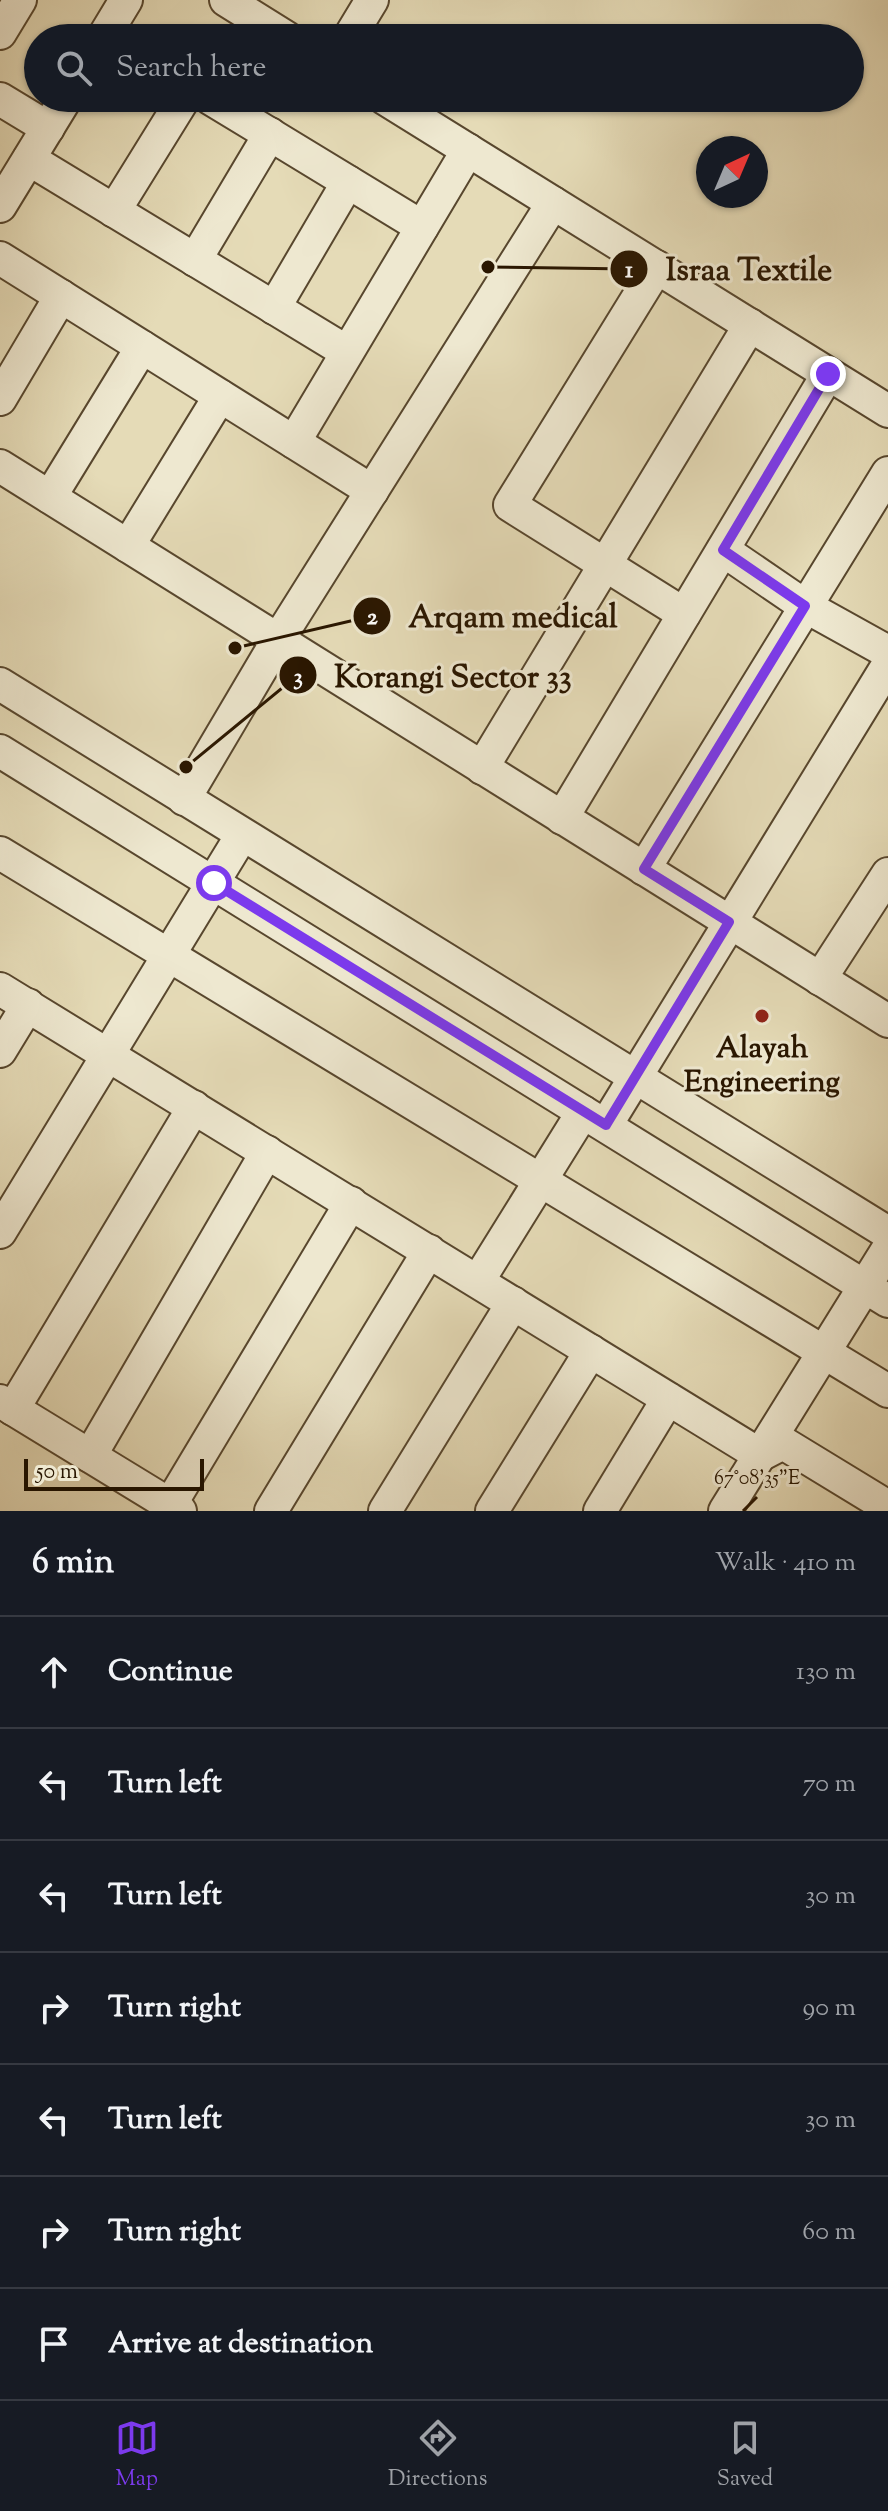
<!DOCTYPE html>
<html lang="en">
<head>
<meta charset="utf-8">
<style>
  :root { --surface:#171b24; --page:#242831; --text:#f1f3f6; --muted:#9ea1a6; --line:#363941; --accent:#7c3aed }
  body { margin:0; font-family:"Sorts Mill Goudy",serif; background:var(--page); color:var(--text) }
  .compass { position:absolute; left:696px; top:136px; width:72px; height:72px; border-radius:50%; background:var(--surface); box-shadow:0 2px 6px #0004; rotate:44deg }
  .scale { position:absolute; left:24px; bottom:20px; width:180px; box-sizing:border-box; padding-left:8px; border:4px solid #291600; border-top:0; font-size:22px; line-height:28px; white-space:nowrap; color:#291600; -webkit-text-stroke:6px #eee8d0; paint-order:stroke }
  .stop { position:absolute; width:24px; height:24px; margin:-18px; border:6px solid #7c3aed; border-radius:50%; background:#fff }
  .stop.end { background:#7c3aed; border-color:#fff; box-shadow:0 2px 8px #0008 }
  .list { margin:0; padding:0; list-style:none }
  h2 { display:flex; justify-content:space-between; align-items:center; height:104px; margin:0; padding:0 32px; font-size:34px }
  h2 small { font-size:26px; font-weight:400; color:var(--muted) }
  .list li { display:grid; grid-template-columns:52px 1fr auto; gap:24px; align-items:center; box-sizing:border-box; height:112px; padding:0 32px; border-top:2px solid var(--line) }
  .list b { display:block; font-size:30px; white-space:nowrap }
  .list em { font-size:26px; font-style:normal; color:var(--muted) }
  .icon { flex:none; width:44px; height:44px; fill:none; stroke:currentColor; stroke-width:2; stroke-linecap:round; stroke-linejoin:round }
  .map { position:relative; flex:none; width:888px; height:1511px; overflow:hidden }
  .search { position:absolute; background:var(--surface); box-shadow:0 2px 6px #0004; left:24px; right:24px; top:24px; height:88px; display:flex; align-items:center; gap:20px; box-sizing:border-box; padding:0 28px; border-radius:44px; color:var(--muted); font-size:30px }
  .sheet { height:888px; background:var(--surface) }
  nav { display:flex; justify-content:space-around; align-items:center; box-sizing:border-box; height:112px; border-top:2px solid var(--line); background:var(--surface); font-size:22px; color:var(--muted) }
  nav a { display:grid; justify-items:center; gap:4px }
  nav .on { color:var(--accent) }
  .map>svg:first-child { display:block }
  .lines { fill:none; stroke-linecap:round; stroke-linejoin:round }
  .minor-casing { stroke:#58472e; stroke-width:36 }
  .minor { stroke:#eee8d0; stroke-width:32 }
  .route { stroke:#7c3aed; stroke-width:10 }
  .ticks { fill:none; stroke:#291600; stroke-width:3 }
  .poi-dot { fill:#8f2418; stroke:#eee8d0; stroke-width:3 }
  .labels { text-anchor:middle; stroke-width:6; stroke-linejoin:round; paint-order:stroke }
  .poi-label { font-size:30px; font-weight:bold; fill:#291600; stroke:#eee8d0 }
  .ticks-label { font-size:20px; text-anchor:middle; fill:#291600; stroke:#eee8d0; stroke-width:6; stroke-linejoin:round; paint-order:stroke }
  .leader { fill:none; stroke:#291600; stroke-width:3 }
  .callout-dot { fill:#291600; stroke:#eee8d0; stroke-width:3 }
  .mark-label { font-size:24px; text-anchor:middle; font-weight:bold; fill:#fff }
  .callout-label { font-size:32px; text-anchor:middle; font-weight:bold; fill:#291600; stroke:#eee8d0; stroke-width:6; stroke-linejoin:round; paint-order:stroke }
</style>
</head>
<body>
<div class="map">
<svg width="888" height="1511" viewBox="0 0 888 1511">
  <rect width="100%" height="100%" fill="#e5dbb7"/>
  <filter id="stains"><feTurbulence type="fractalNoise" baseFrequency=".0025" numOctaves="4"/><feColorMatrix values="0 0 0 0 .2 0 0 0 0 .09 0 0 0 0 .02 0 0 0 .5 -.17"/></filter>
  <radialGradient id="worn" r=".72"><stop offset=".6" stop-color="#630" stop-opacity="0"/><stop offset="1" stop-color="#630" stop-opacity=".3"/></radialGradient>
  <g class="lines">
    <g class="minor-casing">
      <g id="minor">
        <polyline points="226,0 287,38"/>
        <polyline points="0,33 20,0"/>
        <polyline points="103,38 126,0"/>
        <polyline points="349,38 372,0"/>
        <polyline points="210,98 422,227"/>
        <polyline points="384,98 888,411"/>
        <polyline points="0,99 48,128"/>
        <polyline points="29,159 347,352"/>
        <polyline points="0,206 66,98"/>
        <polyline points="114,211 184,98"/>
        <polyline points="0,258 372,491"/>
        <polyline points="195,260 270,134"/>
        <polyline points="657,267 510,505 684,614"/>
        <polyline points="274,308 348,182"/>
        <polyline points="0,399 61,296"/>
        <polyline points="294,442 468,150"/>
        <polyline points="0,466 888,1021"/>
        <polyline points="50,497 142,347"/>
        <polyline points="128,546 220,396"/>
        <polyline points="723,550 805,606 888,652"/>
        <polyline points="0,684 888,1233"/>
        <polyline points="0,751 888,1301"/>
        <polyline points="482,768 750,325"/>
        <polyline points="184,799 278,640 553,203"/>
        <polyline points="562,818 828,374"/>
        <polyline points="0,853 888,1391"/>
        <polyline points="644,869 888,473"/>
        <polyline points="820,979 888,874"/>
        <polyline points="0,989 760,1455 783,1443 888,1507"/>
        <polyline points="0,1051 28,1005"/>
        <polyline points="606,1125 888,665"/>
        <polyline points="0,1232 242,835"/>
        <polyline points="478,1281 583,1112"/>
        <polyline points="0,1401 180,1511"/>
        <polyline points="13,1409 194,1107"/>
        <polyline points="90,1456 267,1152"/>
        <polyline points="170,1505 351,1203"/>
        <polyline points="271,1511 429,1251"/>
        <polyline points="385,1511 513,1303"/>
        <polyline points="492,1511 591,1351"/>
        <polyline points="600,1511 668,1399"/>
        <polyline points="725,1511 888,1249"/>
      </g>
    </g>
    <use href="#minor" class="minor"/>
  </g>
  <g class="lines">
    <polyline class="route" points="214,883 606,1125 729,922 644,869 805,606 723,550 828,374"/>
  </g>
  <path class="ticks" d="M743,1511L757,1497"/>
  <circle class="poi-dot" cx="762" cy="1016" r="8"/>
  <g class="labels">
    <g class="poi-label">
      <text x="762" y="1057">Alayah<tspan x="762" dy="34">Engineering</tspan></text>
    </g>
  </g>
  <g class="ticks-label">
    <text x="757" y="1484">67°08'35"E</text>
  </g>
  <path class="leader" d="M488 267L629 269M235 648L372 616M186 767L298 675"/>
  <g class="callout-dot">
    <circle cx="488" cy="267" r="8"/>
    <circle cx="235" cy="648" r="8"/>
    <circle cx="186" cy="767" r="8"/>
    <circle cx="629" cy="269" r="20"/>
    <circle cx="372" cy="616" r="20"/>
    <circle cx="298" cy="675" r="20"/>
  </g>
  <g class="mark-label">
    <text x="629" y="277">1</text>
    <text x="372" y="624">2</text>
    <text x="298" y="684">3</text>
  </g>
  <g class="callout-label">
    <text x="749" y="280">Israa Textile</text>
    <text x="513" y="627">Arqam medical</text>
    <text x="453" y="687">Korangi Sector 33</text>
  </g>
  <rect width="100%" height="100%" filter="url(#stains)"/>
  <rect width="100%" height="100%" fill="url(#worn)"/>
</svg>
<svg class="compass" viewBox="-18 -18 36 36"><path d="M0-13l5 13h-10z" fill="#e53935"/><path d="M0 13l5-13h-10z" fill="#9ea1a6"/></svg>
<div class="scale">50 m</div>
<div class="stop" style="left:214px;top:883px"></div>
<div class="stop end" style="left:828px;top:374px"></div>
<div class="search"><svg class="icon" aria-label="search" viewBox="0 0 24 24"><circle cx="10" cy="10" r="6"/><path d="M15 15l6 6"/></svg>Search here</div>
</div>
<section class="sheet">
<h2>6 min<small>Walk · 410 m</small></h2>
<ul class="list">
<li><svg class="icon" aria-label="ahead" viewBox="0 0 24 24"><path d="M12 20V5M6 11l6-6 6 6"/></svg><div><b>Continue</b></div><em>130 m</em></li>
<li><svg class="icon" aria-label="left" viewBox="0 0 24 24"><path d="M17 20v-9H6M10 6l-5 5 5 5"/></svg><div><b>Turn left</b></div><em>70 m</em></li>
<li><svg class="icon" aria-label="left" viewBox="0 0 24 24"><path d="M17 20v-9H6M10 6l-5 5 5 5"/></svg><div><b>Turn left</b></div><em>30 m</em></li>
<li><svg class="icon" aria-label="right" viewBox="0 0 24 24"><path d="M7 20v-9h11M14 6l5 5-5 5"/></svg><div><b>Turn right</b></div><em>90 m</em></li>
<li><svg class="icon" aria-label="left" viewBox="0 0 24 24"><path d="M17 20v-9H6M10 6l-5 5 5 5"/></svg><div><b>Turn left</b></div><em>30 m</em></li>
<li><svg class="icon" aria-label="right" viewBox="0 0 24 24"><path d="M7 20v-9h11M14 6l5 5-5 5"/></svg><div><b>Turn right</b></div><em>60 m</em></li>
<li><svg class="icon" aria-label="arrive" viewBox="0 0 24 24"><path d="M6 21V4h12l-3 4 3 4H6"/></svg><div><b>Arrive at destination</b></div></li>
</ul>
</section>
<nav>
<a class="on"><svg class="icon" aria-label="map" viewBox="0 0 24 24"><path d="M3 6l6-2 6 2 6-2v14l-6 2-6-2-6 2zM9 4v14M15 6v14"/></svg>Map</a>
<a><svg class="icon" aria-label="directions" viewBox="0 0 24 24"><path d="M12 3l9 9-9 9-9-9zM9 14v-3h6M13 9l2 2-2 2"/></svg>Directions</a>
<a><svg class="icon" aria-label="saved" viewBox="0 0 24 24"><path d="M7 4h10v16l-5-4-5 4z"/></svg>Saved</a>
</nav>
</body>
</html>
